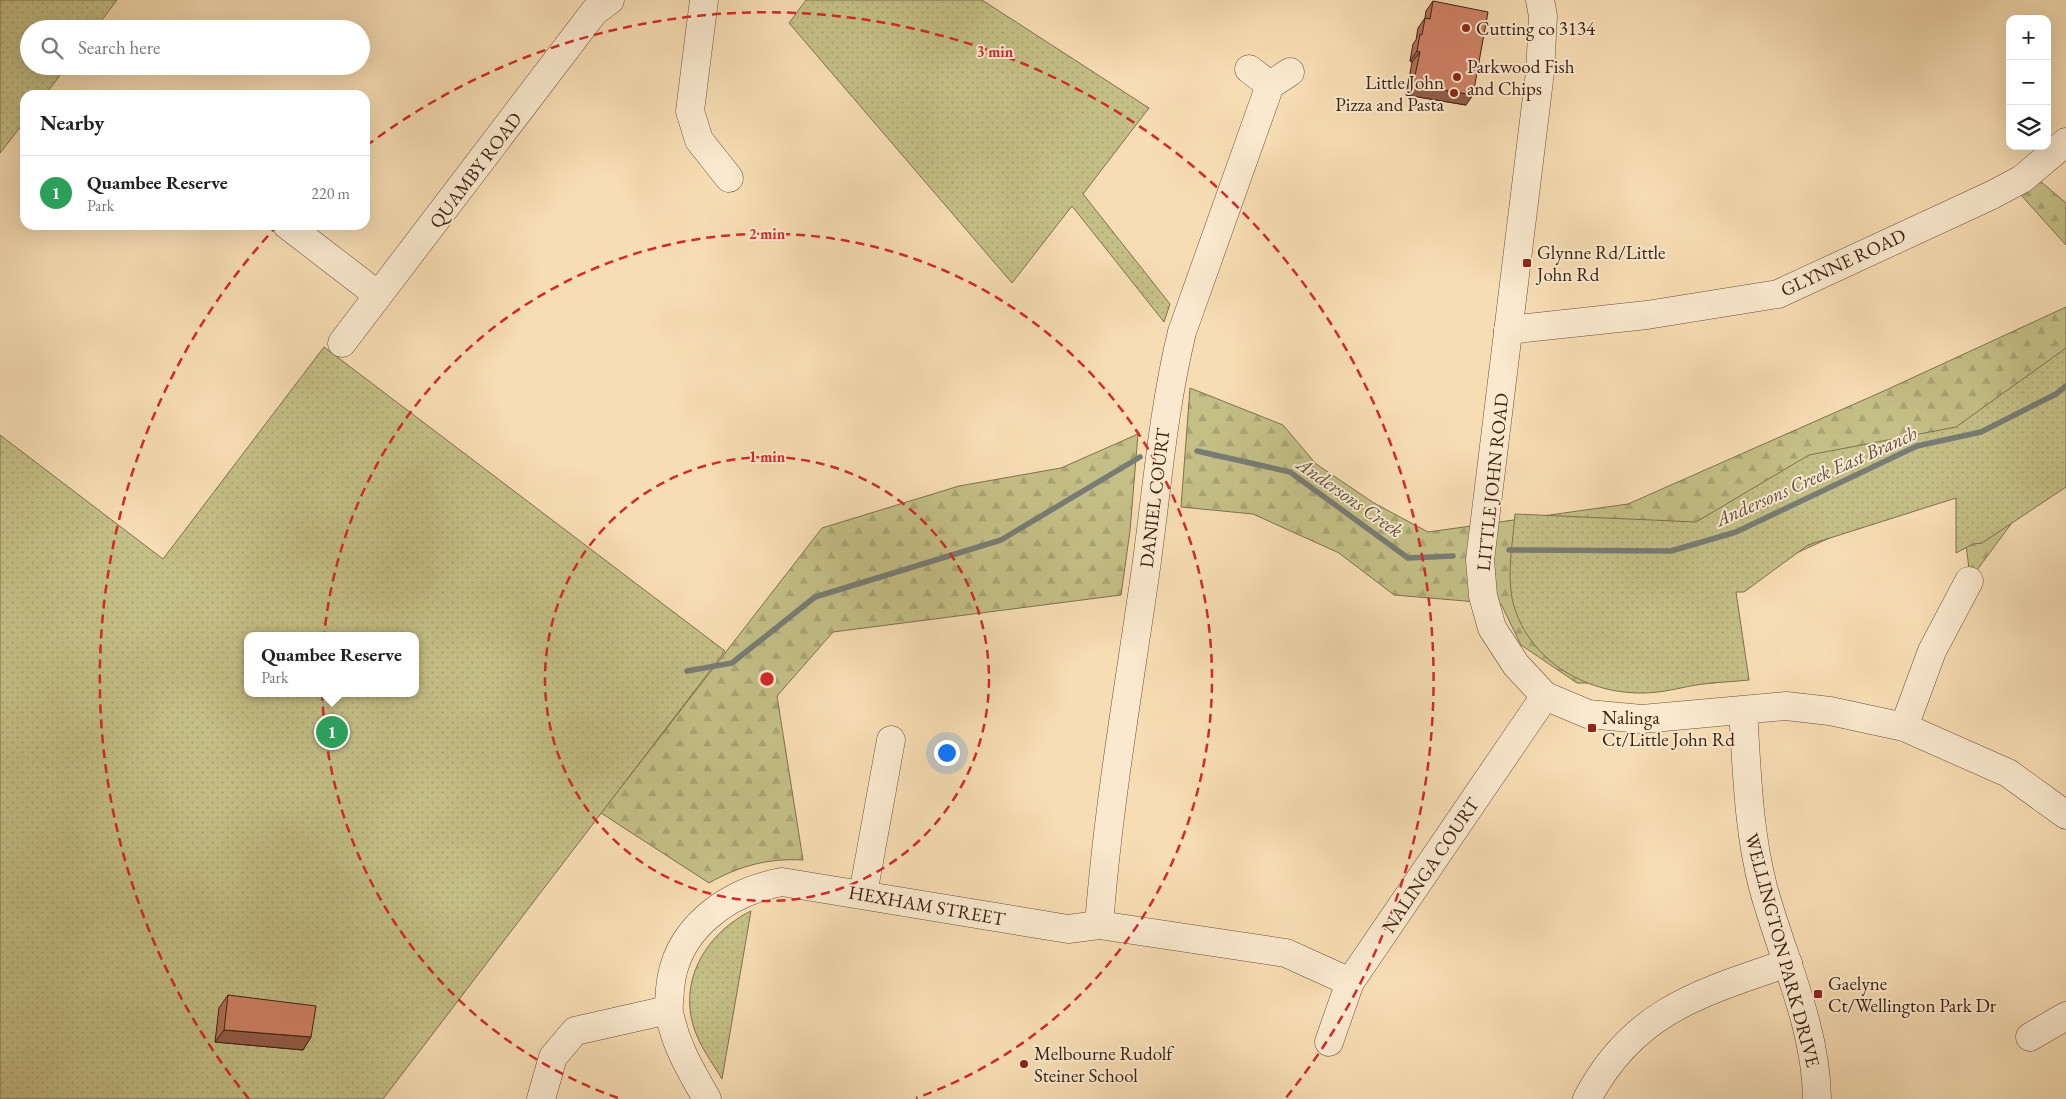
<!DOCTYPE html>
<html lang="en">
<head>
<meta charset="utf-8">
<style>
  :root { --surface:#fff; --page:#f6f6f6; --text:#222; --muted:#767676; --line:#e0e0e0; --accent:#7c3aed }
  body { margin:0; font-family:"EB Garamond",serif; background:var(--page); color:var(--text) }
  .controls { position:absolute; right:15px; top:15px; display:grid; overflow:hidden; border-radius:10px; box-shadow:0 5px 20px #0002 }
  .controls button { width:45px; height:45px; display:grid; place-items:center; padding:0; border:0; border-bottom:1px solid var(--line); background:var(--surface); color:var(--text); font:25px sans-serif }
  .you { position:absolute; left:946px; top:752px; width:18px; height:18px; margin:-12px; border:4px solid #fff; border-radius:50%; background:#1a73e8; box-shadow:0 0 0 8px #1a73e833 }
  .badge { display:grid; place-items:center; width:32px; height:32px; border-radius:50%; background:var(--accent); color:#fff; font-size:16px; font-weight:700 }
  .pin { position:absolute; translate:-50% -50%; border:2px solid #fff; box-shadow:0 1px 5px #0006 }
  .popup { position:absolute; left:244px; top:632px; width:175px; height:65px; box-sizing:border-box; display:grid; place-content:center; border-radius:10px; background:var(--surface); filter:drop-shadow(0 1px 4px #0005); font-size:16px; white-space:nowrap; color:var(--muted) }
  .popup b { font-size:19px; color:var(--text) }
  .popup::after { content:''; position:absolute; left:50%; top:100%; margin-left:-10px; border:10px solid transparent; border-top-color:var(--surface) }
  .list { margin:0; padding:0; list-style:none }
  h2 { display:flex; justify-content:space-between; align-items:center; height:65px; margin:0; padding:0 20px; font-size:21px }
  h2 small { font-size:16px; font-weight:400; color:var(--muted) }
  .list li { display:grid; grid-template-columns:32px 1fr auto; gap:15px; align-items:center; box-sizing:border-box; height:75px; padding:0 20px; border-top:1px solid var(--line) }
  .list b { display:block; font-size:19px; white-space:nowrap }
  .list p { margin:0; font-size:16px; white-space:nowrap; color:var(--muted) }
  .list em { font-size:16px; font-style:normal; color:var(--muted) }
  .icon { flex:none; width:28px; height:28px; fill:none; stroke:currentColor; stroke-width:2; stroke-linecap:round; stroke-linejoin:round }
  .map { position:relative; flex:none; width:2066px; height:1099px; overflow:hidden }
  .search { position:absolute; background:var(--surface); box-shadow:0 5px 20px #0002; left:20px; top:20px; width:350px; height:55px; display:flex; align-items:center; gap:12px; box-sizing:border-box; padding:0 18px; border-radius:28px; color:var(--muted); font-size:19px }
  .panel { position:absolute; background:var(--surface); box-shadow:0 5px 20px #0002; left:20px; top:90px; width:350px; height:140px; border-radius:15px }
  .map>svg:first-child { display:block }
  .forest { fill:url(#forest-firs); stroke:#81704c }
  .park { fill:url(#park-dots); stroke:#81704c; fill-rule:evenodd }
  .lines { fill:none; stroke-linecap:round; stroke-linejoin:round }
  .stream { stroke:#787c74; stroke-width:5.5 }
  .minor-casing { stroke:#6c4f3a; stroke-width:29 }
  .minor { stroke:#fae9ce; stroke-width:28 }
  .wall { fill:#b37159; stroke:#3e2012 }
  .shaded-wall { fill:#925c48; stroke:#3e2012 }
  .building { fill:#d08367; stroke:#3e2012 }
  .ring { fill:none; stroke:#d62828; stroke-width:2.5; stroke-dasharray:9 6 }
  .poi-dot { fill:#8f2418; stroke:#fae9ce; stroke-width:2 }
  .labels { text-anchor:middle; stroke-width:4; stroke-linejoin:round; paint-order:stroke }
  .poi-label { font-size:19px; fill:#3e2012; stroke:#fae9ce; text-anchor:start }
  .street-label { font-size:19px; fill:#3e2012; stroke:#fae9ce }
  .water-label { font-size:20px; font-style:italic; fill:#5b4e43; stroke:#fae9ce }
  .centre { fill:#d62828; stroke:#fae9ce; stroke-width:2.5 }
  .ring-label { font-size:15px; text-anchor:middle; font-weight:bold; fill:#d62828; stroke:#fae9ce; stroke-width:4; stroke-linejoin:round; paint-order:stroke }
</style>
</head>
<body>
<div class="map">
<svg width="2066" height="1099" viewBox="0 0 2066 1099">
  <defs>
    <pattern id="forest-firs" width="22" height="20" patternUnits="userSpaceOnUse" patternTransform="scale(1.25)"><rect width="22" height="20" fill="#c4bf87"/><path d="M5 1l3.5 6h-7zM16 11l3.5 6h-7z" fill="#a9a474"/></pattern>
    <pattern id="park-dots" width="8" height="8" patternUnits="userSpaceOnUse" patternTransform="scale(1.25)"><rect width="8" height="8" fill="#c4bf87"/><path d="M2 2h.1M6 6h.1" fill="none" stroke="#a9a474" stroke-width="1.8" stroke-linecap="round"/></pattern>
  </defs>
  <rect width="100%" height="100%" fill="#f7ddb3"/>
  <filter id="stains"><feTurbulence type="fractalNoise" baseFrequency=".004" numOctaves="4"/><feColorMatrix values="0 0 0 0 .2 0 0 0 0 .09 0 0 0 0 .02 0 0 0 .5 -.17"/></filter>
  <radialGradient id="worn" r=".72"><stop offset=".6" stop-color="#630" stop-opacity="0"/><stop offset="1" stop-color="#630" stop-opacity=".3"/></radialGradient>
  <g class="forest">
    <polygon points="2039,180 2066,203 2066,245 2020,194"/>
    <polygon points="2066,307 2066,474 2031,497 1977,570 1969,569 1958,479 1705,595 1715,683 1577,683 1521,645 1501,604 1394,595 1339,553 1253,514 1181,507 1190,388 1283,425 1316,464 1374,503 1428,532 1628,504 1886,390"/>
    <path d="M1138,434L1130,531L1121,595L833,632L777,696L803,860C768,858 739,866 709,883L601,813L822,528L959,486L1061,468Z"/>
  </g>
  <g class="park">
    <polygon points="0,0 117,0 95,29 29,29 29,66 67,66 45,95 25,95 25,121 0,153"/>
    <polygon points="806,0 982,0 1149,108 1083,194 1170,304 1164,322 1072,206 1012,283 789,23"/>
    <path d="M324,347L725,651L383,1099H0V435L163,559ZM248,636H416V693H248Z"/>
    <path d="M2066,348V487L1982,543L1973,544L1956,553V498L1808,545L1744,592H1736L1749,680C1732,682 1714,682 1696,685C1679,688 1661,693 1643,693C1585,694 1525,659 1512,598C1507,570 1513,542 1515,514L1696,522L1809,455L1956,427Z"/>
    <path d="M751,911L722,1079C712,1062 700,1047 694,1028C678,979 708,932 751,911Z"/>
  </g>
  <g class="lines">
    <g class="stream">
      <polyline points="1197,451 1290,472 1408,558 1453,556"/>
      <polyline points="1509,550 1671,551 1736,532 1917,446 1981,432 2056,394 2066,386"/>
      <polyline points="687,671 732,663 815,597 1001,540 1140,457"/>
    </g>
    <g class="minor-casing">
      <g id="minor">
        <polyline points="704,0 690,111 699,140 729,178"/>
        <polyline points="1540,0 1543,16 1540,72 1480,560 1483,596 1492,628 1516,665 1545,696 1588,714 1642,719 1786,706 1830,711 1904,727 2008,773 2066,815"/>
        <polyline points="1249,69 1270,85"/>
        <polyline points="287,225 378,295"/>
        <polyline points="1508,330 1647,315 1778,294 1992,195 2022,179 2066,142"/>
        <polyline points="342,343 594,12 610,0"/>
        <path d="M1743,711C1747,770 1748,829 1763,887C1782,957 1816,1025 1817,1099"/>
        <polyline points="1904,727 1932,651 1969,581"/>
        <polyline points="863,894 891,740"/>
        <path d="M1099,925C1108,806 1129,687 1146,568C1157,489 1163,410 1182,332L1270,85L1290,72"/>
        <polyline points="2030,1037 2066,1016"/>
        <polyline points="1329,1042 1350,982 1545,696"/>
        <polyline points="541,1099 553,1057 575,1031 668,1010"/>
        <path d="M707,1099C690,1069 676,1047 669,1012C668,1005 670,997 670,989C675,929 727,892 782,882L1068,929L1099,925L1286,953L1350,982"/>
        <path d="M1587,1099C1633,1011 1700,993 1788,963"/>
      </g>
    </g>
    <use href="#minor" class="minor"/>
  </g>
  <g class="wall">
    <polygon points="1433,1 1466,105 1406,95 1412,62 1410,61 1413,44 1416,40 1418,28 1425,18 1426,11"/>
    <polygon points="228,995 311,1037 303,1050 215,1042 219,1008"/>
  </g>
  <g class="shaded-wall">
    <polygon points="1417,51 1420,52 1412,62 1410,61"/>
    <polygon points="1413,85 1473,95 1466,105 1406,95"/>
    <polygon points="224,1030 311,1037 303,1050 215,1042"/>
  </g>
  <g class="building">
    <polygon points="1433,1 1488,12 1473,95 1413,85 1420,52 1417,51 1420,34 1422,35 1425,18 1430,19"/>
    <polygon points="228,995 316,1006 311,1037 224,1030"/>
  </g>
  <g class="ring">
    <circle cx="767" cy="679" r="222"/>
    <path d="M618 1098A445 445 0 1 1 916 1098"/>
    <path d="M249 1099A667 667 0 0 1 275 228M366 146A667 667 0 0 1 1285 1099"/>
  </g>
  <g class="poi-dot">
    <circle cx="1466" cy="28" r="5"/>
    <circle cx="1457" cy="77" r="5"/>
    <circle cx="1454" cy="93" r="5"/>
    <rect x="1522" y="258" width="10" height="10" rx="2.5"/>
    <rect x="1587" y="723" width="10" height="10" rx="2.5"/>
    <rect x="1813" y="989" width="10" height="10" rx="2.5"/>
    <circle cx="1024" cy="1064" r="5"/>
  </g>
  <g class="labels">
    <g class="poi-label">
      <text x="1476" y="35">Cutting co 3134</text>
      <text x="1467" y="73">Parkwood Fish<tspan x="1467" dy="22">and Chips</tspan></text>
      <text x="1444" y="89" text-anchor="end">Little John<tspan x="1444" dy="22">Pizza and Pasta</tspan></text>
      <text x="1537" y="259">Glynne Rd/Little<tspan x="1537" dy="22">John Rd</tspan></text>
      <text x="1602" y="724">Nalinga<tspan x="1602" dy="22">Ct/Little John Rd</tspan></text>
      <text x="1828" y="990">Gaelyne<tspan x="1828" dy="22">Ct/Wellington Park Dr</tspan></text>
      <text x="1034" y="1060">Melbourne Rudolf<tspan x="1034" dy="22">Steiner School</tspan></text>
    </g>
    <g class="street-label">
      <text transform="translate(475 170) rotate(-53)" y="7">QUAMBY ROAD</text>
      <text transform="translate(1843 262) rotate(-25)" y="7">GLYNNE ROAD</text>
      <text transform="translate(1492 482) rotate(-84)" y="7">LITTLE JOHN ROAD</text>
      <text transform="translate(1154 498) rotate(-83)" y="7">DANIEL COURT</text>
      <text transform="translate(1430 865) rotate(-56)" y="7">NALINGA COURT</text>
      <text transform="translate(927 905) rotate(10)" y="7">HEXHAM STREET</text>
      <text transform="translate(1783 950) rotate(75)" y="7">WELLINGTON PARK DRIVE</text>
    </g>
    <g class="water-label">
      <text transform="translate(1816 476) rotate(-24)" y="7">Andersons Creek East Branch</text>
      <text transform="translate(1350 497) rotate(35)" y="7">Andersons Creek</text>
    </g>
  </g>
  <circle cx="767" cy="679" r="8" class="centre"/>
  <g class="ring-label">
    <text x="995" y="57">3 min</text>
    <text x="767" y="239">2 min</text>
    <text x="767" y="462">1 min</text>
  </g>
  <rect width="100%" height="100%" filter="url(#stains)"/>
  <rect width="100%" height="100%" fill="url(#worn)"/>
</svg>
<div class="controls">
<button>+</button>
<button>−</button>
<button><svg class="icon" aria-label="layers" viewBox="0 0 24 24"><path d="M12 4l9 5-9 5-9-5zM3 14l9 5 9-5"/></svg></button>
</div>
<div class="you"></div>
<div class="pin badge" style="left:332px;top:732px;background:#2e9e5b">1</div>
<div class="popup"><b>Quambee Reserve</b>Park</div>
<div class="search"><svg class="icon" aria-label="search" viewBox="0 0 24 24"><circle cx="10" cy="10" r="6"/><path d="M15 15l6 6"/></svg>Search here</div>
<section class="panel">
<h2>Nearby<small></small></h2>
<ul class="list">
<li><span class="badge" style="background:#2e9e5b">1</span><div><b>Quambee Reserve</b><p>Park</p></div><em>220 m</em></li>
</ul>
</section>
</div>
</body>
</html>
